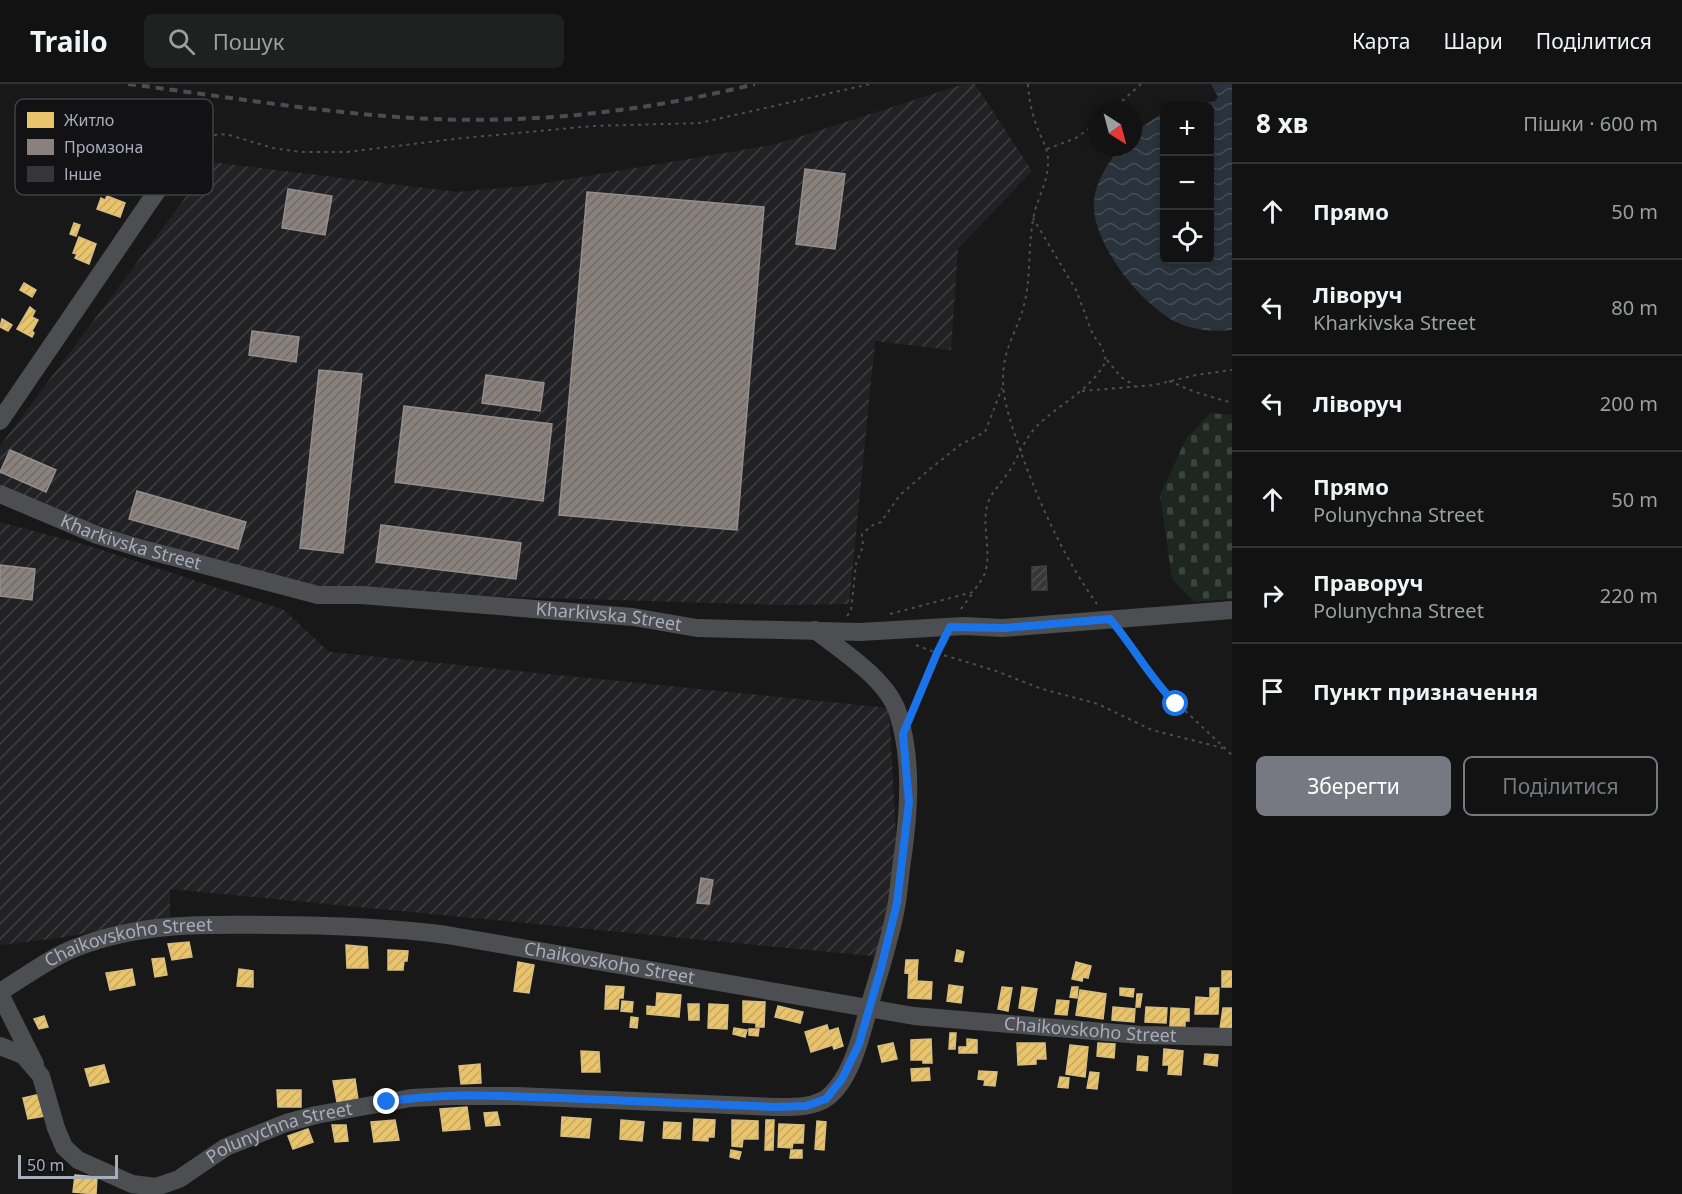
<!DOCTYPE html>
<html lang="uk">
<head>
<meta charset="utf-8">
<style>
  :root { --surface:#121212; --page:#1f2020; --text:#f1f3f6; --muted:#9c9e9f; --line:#313232; --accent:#767982 }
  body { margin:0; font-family:"Noto Sans",sans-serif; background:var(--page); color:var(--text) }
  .controls { position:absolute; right:18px; top:18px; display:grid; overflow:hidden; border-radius:9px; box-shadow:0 3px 9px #0003 }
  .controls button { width:54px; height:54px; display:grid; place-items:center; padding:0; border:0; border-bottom:2px solid var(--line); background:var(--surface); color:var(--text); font:30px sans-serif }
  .compass { position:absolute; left:1088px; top:18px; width:54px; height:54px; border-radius:50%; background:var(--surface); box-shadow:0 3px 9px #0003; rotate:144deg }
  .scale { position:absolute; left:18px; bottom:15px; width:100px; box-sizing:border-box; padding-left:6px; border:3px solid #a8adbb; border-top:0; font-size:16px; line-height:21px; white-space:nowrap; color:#a8adbb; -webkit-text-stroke:4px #121215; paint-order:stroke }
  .stop { position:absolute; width:18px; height:18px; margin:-14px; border:4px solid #1a73e8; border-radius:50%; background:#fff }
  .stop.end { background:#1a73e8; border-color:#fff; box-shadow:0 2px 6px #0008 }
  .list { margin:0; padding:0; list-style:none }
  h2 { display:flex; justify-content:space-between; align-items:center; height:78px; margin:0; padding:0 24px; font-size:26px }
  h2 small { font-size:20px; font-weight:400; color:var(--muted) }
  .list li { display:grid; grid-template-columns:39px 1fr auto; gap:18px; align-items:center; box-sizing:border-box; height:96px; padding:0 24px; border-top:2px solid var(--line) }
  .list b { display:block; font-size:22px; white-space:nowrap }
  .list p { margin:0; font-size:20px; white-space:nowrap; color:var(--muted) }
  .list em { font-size:20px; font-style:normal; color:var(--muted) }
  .actions { display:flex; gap:12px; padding:18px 24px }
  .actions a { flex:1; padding:14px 0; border:2px solid var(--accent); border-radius:9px; text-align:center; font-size:21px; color:var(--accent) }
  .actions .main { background:var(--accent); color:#fff }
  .icon { flex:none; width:33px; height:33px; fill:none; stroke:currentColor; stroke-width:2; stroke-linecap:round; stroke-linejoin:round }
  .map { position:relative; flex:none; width:1232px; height:1110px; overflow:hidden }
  header { display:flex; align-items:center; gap:36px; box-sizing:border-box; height:84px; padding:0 30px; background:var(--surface); border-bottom:2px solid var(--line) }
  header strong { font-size:28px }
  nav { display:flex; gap:33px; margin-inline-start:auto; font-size:21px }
  .search { width:420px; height:54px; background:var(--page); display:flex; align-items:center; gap:15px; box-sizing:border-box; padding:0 21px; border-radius:9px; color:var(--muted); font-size:22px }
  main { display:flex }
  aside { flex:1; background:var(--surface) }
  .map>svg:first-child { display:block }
  .industrial { fill:url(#industrial-furrows) }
  .cemetery { fill:url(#cemetery-stones) }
  .water { fill:url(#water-waves) }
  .homes { fill:url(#homes-hatch); stroke:#d6bd82; stroke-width:1.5 }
  .industry { fill:url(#industry-hatch); stroke:#938e8f; stroke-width:1.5 }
  .building { fill:url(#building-hatch); stroke:#414245; stroke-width:1.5 }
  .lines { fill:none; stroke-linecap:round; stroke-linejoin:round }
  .path { stroke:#4e4f53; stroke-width:2; stroke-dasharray:3 4.5; stroke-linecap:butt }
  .minor { stroke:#4c4e51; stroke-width:18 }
  .rail { stroke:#4c4d50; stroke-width:4; stroke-dasharray:8 6; stroke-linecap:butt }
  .route { stroke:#1a73e8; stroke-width:8 }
  .labels { text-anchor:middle; stroke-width:6; stroke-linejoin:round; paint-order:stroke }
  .street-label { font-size:18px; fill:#a8adbb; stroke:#121215 }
  .key { fill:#121215; stroke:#3f4047; stroke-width:1.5 }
  .key-label { font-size:16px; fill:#a8adbb }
</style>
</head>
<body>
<header>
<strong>Trailo</strong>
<div class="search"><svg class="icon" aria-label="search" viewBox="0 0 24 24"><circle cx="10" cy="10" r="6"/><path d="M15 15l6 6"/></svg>Пошук</div>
<nav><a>Карта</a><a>Шари</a><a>Поділитися</a></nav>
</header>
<main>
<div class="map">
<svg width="1232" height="1110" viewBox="0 0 1232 1110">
  <defs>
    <pattern id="industrial-furrows" width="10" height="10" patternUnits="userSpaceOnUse" patternTransform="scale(1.5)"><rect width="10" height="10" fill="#222225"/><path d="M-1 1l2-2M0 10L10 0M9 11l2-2" fill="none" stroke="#3f3f43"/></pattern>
    <pattern id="cemetery-stones" width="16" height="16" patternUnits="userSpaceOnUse" patternTransform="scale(1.5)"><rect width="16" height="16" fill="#1d261f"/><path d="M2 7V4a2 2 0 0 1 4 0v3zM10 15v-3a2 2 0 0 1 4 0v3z" fill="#3b433e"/></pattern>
    <pattern id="water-waves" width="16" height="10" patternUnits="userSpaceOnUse" patternTransform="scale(1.5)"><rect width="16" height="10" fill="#2a333b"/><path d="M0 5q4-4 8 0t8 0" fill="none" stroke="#464e55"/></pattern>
    <pattern id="homes-hatch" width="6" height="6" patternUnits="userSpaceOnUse" patternTransform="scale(1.5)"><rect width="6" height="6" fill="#e9c46a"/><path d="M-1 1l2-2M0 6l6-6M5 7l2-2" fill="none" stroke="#c4a760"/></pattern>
    <pattern id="industry-hatch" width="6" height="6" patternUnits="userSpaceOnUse" patternTransform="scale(1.5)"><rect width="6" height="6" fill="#8a817c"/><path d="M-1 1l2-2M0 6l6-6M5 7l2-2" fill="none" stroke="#706a68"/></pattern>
    <pattern id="building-hatch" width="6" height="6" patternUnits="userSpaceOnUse" patternTransform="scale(1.5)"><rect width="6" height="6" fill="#363638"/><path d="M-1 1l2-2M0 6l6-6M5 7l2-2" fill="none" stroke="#505053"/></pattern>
  </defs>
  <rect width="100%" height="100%" fill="#181818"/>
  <g class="industrial">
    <polygon points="964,0 975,0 1032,87 958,165 951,266 875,257 849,520 782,521 320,507 103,443 0,401 0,362 212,78 457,108 528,102 777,60"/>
    <polygon points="0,438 90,462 284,526 329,568 889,624 896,751 893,814 883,873 170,805 170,833 66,853 0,861"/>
  </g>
  <polygon class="cemetery" points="1210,329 1232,331 1232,515 1194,518 1172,495 1160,411 1186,355"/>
  <path class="water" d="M1211,0H1232V246C1212,248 1192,246 1174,237C1139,218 1090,157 1094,116C1096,96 1109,79 1120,63H1133V49L1164,28V176H1210V22H1179L1215,17L1218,13Z"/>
  <g class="homes">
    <polygon points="107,112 125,119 120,133 97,125 101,114 105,116"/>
    <polygon points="74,139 80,141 76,152 70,150"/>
    <polygon points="79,153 96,160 89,180 75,174 77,170 73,169"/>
    <polygon points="24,199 36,206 32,213 20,206"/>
    <polygon points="30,223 35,227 32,233 38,236 32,247 34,249 32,253 17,245"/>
    <polygon points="2,235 12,241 8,247 0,243"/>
    <polygon points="189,858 192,873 172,876 168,860"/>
    <polygon points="346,861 367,863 368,884 347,884"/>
    <polygon points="388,866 408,867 407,877 404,877 403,886 388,886"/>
    <polygon points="957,866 964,868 962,878 955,877"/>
    <polygon points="164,874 167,891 155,893 152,875"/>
    <polygon points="906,876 918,876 917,890 905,889"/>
    <polygon points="518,878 534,881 529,909 514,907"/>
    <polygon points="1076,878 1091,882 1088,894 1083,893 1082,897 1072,895"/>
    <polygon points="132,885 135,901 110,906 106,889"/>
    <polygon points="239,885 253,887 253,903 237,902"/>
    <rect x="1222" y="887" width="10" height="16"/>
    <polygon points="909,889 917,890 917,897 932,898 931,915 908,914"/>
    <polygon points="949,901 963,903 961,919 947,917"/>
    <polygon points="606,902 624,903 623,914 619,914 618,925 605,925"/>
    <polygon points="1002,903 1012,904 1008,927 998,925"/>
    <polygon points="1022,903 1037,905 1033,927 1019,924"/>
    <polygon points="1072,903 1078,903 1077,914 1070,913"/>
    <polygon points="1120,904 1134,905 1133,913 1120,911"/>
    <polygon points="1210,904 1219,904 1218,930 1195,930 1196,913 1210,914"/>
    <polygon points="1080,906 1106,910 1103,935 1076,931"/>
    <polygon points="657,909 681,911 679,933 647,930 647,922 656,923"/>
    <polygon points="1137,910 1142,910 1140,923 1136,923"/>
    <polygon points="1057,916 1069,917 1067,931 1055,930"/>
    <polygon points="622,917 633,918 632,928 621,927"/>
    <polygon points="743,917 765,918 764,943 756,943 756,939 743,938"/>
    <polygon points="688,920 699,920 699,936 689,936"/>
    <polygon points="709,920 728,921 727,945 708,944"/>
    <polygon points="778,922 803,928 800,939 775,933"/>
    <polygon points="1113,923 1135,925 1134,938 1112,936"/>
    <polygon points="1146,923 1167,924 1166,939 1145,938"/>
    <polygon points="1171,924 1189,925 1189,937 1185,937 1185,942 1170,942"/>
    <polygon points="1223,924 1232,924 1232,943 1220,945"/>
    <polygon points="44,932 48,943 39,945 34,935"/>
    <polygon points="631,933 638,934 637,944 630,943"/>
    <polygon points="827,941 833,961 811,968 805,948"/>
    <polygon points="734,944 747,946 745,953 733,950"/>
    <polygon points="838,944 843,962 834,965 828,947"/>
    <polygon points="749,945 759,945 758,952 749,951"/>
    <polygon points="950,949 956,949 955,965 949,965"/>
    <polygon points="931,955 932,979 923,979 923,976 911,976 911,956"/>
    <polygon points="967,955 977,956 977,969 959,969 959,963 967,963"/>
    <polygon points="893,959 897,975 882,978 878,962"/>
    <polygon points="1017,959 1045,959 1046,975 1036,975 1036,980 1018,981"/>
    <polygon points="1098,959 1115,960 1114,974 1097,972"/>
    <polygon points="1070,961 1088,963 1085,993 1066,990"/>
    <polygon points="1164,965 1183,967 1181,991 1168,990 1169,981 1163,981"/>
    <polygon points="581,967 599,968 600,988 582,988"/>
    <polygon points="1205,970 1218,971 1217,982 1204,980"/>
    <polygon points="1138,972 1148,973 1147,987 1137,986"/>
    <polygon points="480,980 481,999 461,1000 459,982"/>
    <polygon points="104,981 109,998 90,1002 85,985"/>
    <polygon points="929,984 930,996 912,997 911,985"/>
    <polygon points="979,987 997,988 995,1002 984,1001 985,996 978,995"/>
    <polygon points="1090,988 1099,989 1097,1005 1087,1004"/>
    <polygon points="1060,993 1069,994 1068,1004 1058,1003"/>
    <polygon points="355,995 358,1016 337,1018 333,997"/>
    <polygon points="277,1006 301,1006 301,1023 278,1023"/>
    <polygon points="41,1010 46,1032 28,1035 23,1014"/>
    <polygon points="467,1023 470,1045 443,1047 440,1025"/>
    <polygon points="497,1028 500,1041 486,1042 484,1029"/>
    <polygon points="562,1033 591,1035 589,1054 561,1052"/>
    <polygon points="694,1035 715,1036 714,1053 708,1053 708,1057 693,1056"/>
    <polygon points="395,1036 399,1056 374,1058 371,1038"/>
    <polygon points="621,1036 644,1038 642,1057 620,1055"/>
    <polygon points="732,1036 758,1037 758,1055 743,1055 742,1063 732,1062"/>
    <polygon points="766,1036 774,1036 773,1066 765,1066"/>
    <polygon points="817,1037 826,1038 824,1066 815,1065"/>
    <polygon points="664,1038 681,1039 680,1055 663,1054"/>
    <polygon points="779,1040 804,1041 803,1059 793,1059 792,1064 778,1063"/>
    <polygon points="332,1041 346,1041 348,1057 335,1058"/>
    <polygon points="308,1045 313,1058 293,1065 288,1052"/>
    <polygon points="731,1066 741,1068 739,1075 730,1073"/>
    <polygon points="791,1066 802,1066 802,1074 790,1074"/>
    <polygon points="75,1091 97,1093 96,1110 73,1108"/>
  </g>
  <g class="industry">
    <polygon points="805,85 845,90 835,165 796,160"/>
    <polygon points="288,105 332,112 325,151 282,144"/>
    <polygon points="587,108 764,123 737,446 559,431"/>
    <polygon points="252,247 299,253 296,278 249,271"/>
    <polygon points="319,286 362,290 343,469 300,464"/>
    <polygon points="486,291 544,299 540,327 482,319"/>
    <polygon points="404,322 552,340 543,417 395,398"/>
    <polygon points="10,366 56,386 46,408 0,388"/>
    <polygon points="137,407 246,438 238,465 129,435"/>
    <polygon points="381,441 521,459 516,495 376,478"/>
    <polygon points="0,481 35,485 32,516 0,512"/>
    <polygon points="701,794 713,796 709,820 697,819"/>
  </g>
  <polygon class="building" points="1046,482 1047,506 1032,506 1032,483"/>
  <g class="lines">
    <g class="path">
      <path d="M1028,0C1029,14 1031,27 1036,40C1040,53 1049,64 1048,79C1048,99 1036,116 1033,136C1028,164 1031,193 1024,221C1019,242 1006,261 1004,282C1000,308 1009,333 1017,357C1037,415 1062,471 1097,520"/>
      <polyline points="1111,27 1141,0"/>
      <polyline points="207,53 219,50 229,51 273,64 301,68 347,68 463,54 593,42 700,39 870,0"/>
      <polyline points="1047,65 1076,54 1097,39"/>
      <polyline points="1107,276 1121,293 1135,302"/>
      <polyline points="1169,297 1195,308 1232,319"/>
      <polyline points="1082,307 1154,301 1196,291 1232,286"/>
      <polyline points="961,525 972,510"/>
      <path d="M890,530L973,508C977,502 982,496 985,489C993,463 978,436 991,412C997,403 1004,395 1010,386C1020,370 1025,353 1039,340C1061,319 1092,305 1106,277L1102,263L1093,251L1076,206L1033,134"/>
      <polyline points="847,532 851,527 856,480 863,462 862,450 871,442 881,438 900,411 930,385 960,361 985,348 1002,304"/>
      <polyline points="1125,551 1160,603 1232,671"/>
      <polyline points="916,561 937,569 996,587 1039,604 1098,620 1152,646 1223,664"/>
      <polyline points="914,625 943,559"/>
    </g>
    <g class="minor">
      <polyline points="0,337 148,120 179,76 194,61"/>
      <path id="s1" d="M0,410L97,451L143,465L318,511H361L633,533L697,544L860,548L964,542L1003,544L1232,526"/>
      <path id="s2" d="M0,908C23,894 51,873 75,864C138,839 203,840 269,841C329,841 388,843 447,851L914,932L1141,951L1232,953"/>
      <polyline points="0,910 35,980"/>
      <path id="s3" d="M0,962L23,971L41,992L56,1044L64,1063L78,1076L132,1100L156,1103L179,1095L226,1063L286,1039L316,1031L411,1014L451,1012H517L775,1023C792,1023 814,1024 828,1013C852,994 861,951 869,923C879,889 891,854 897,818C899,804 900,791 902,777C909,728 913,677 898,629C887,595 842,567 815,546"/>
    </g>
    <path class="rail" d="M128,0C222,12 317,28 412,34C527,41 644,28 755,0"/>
  </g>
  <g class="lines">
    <path class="route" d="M387,1018C444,1008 503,1012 561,1014C632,1017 704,1020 775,1023L806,1022L826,1015L842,995L859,960L881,884L897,819L909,718L903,650L937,569L950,543L1004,544L1110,535C1133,562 1150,594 1176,620"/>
  </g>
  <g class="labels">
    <g class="street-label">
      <text dy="6" stroke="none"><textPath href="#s1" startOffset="140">Kharkivska Street</textPath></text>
      <text dy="6" stroke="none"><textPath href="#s1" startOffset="626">Kharkivska Street</textPath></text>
      <text dy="6" stroke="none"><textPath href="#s2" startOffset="141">Chaikovskoho Street</textPath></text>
      <text dy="6" stroke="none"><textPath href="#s2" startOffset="627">Chaikovskoho Street</textPath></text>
      <text dy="6" stroke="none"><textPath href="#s2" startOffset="1113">Chaikovskoho Street</textPath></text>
      <text dy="6" stroke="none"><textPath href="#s3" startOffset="366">Polunychna Street</textPath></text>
    </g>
  </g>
  <rect x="15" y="15" width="198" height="96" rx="9" class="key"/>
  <rect x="27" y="28" width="27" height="16" fill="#e9c46a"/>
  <rect x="27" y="55" width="27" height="16" fill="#8a817c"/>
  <rect x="27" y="82" width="27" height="16" fill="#363638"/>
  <g class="key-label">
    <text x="64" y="42">Житло</text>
    <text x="64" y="69">Промзона</text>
    <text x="64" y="96">Інше</text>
  </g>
</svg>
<div class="controls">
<button>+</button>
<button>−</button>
<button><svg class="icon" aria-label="locate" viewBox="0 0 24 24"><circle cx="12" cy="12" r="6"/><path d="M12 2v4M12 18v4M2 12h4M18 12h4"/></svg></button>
</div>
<svg class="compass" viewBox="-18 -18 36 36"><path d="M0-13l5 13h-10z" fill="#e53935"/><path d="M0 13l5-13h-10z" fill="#9c9e9f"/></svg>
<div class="scale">50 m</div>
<div class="stop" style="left:1176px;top:620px"></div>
<div class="stop end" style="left:387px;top:1018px"></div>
</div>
<aside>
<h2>8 хв<small>Пішки · 600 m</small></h2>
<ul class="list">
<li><svg class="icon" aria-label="ahead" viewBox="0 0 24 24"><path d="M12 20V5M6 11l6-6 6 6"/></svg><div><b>Прямо</b></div><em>50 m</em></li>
<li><svg class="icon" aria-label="left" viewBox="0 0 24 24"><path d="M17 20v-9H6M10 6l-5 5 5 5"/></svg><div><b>Ліворуч</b><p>Kharkivska Street</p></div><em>80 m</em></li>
<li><svg class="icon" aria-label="left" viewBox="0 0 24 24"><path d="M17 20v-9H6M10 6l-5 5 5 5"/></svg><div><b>Ліворуч</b></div><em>200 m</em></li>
<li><svg class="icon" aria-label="ahead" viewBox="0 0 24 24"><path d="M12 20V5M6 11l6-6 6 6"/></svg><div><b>Прямо</b><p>Polunychna Street</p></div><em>50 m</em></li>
<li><svg class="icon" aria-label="right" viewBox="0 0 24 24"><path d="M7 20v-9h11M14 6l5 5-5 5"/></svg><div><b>Праворуч</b><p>Polunychna Street</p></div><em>220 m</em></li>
<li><svg class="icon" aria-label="arrive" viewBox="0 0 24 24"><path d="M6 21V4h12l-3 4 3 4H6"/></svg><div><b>Пункт призначення</b></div></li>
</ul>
<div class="actions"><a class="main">Зберегти</a><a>Поділитися</a></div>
</aside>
</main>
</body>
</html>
